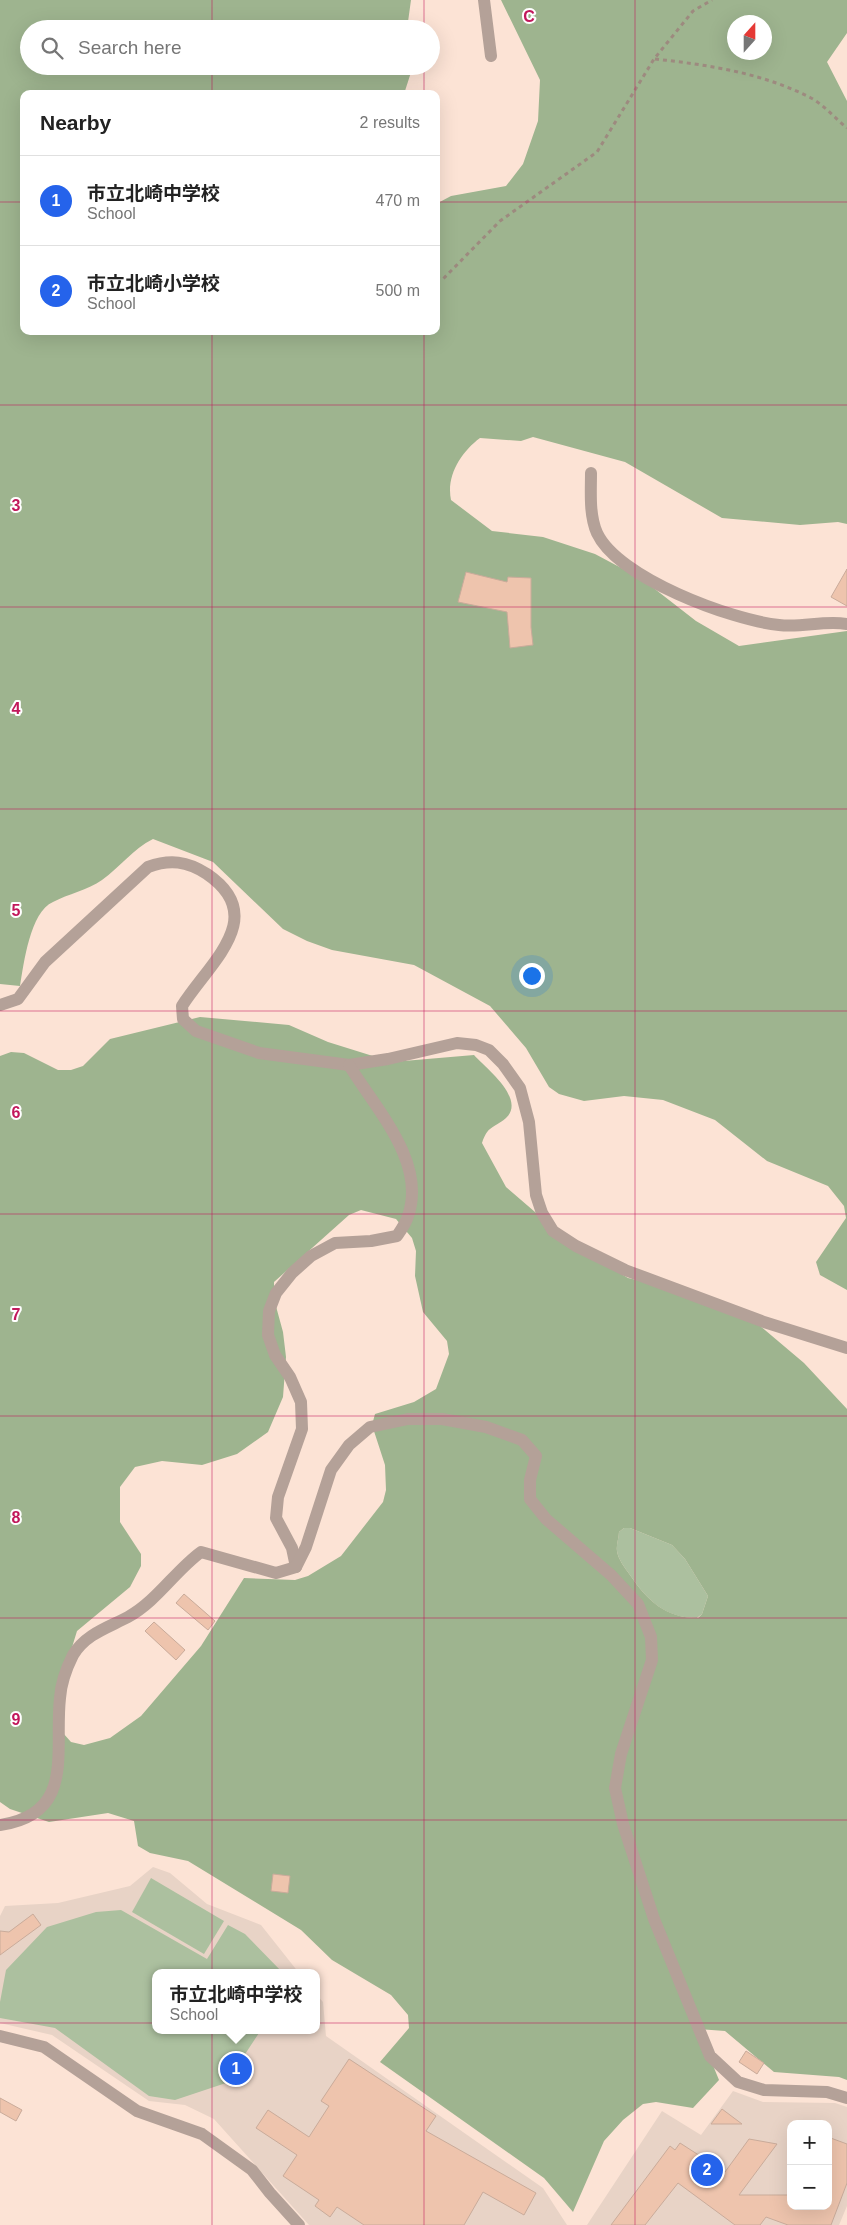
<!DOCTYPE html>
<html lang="en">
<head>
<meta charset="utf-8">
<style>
  :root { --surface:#fff; --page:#f2f2f2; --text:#222; --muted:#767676; --line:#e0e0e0; --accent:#2563eb }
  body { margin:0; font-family:Arial,"Noto Sans JP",sans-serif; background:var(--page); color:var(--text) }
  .controls { position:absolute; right:15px; bottom:15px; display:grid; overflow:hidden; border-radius:10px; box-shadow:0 5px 20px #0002 }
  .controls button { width:45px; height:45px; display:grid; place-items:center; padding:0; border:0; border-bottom:1px solid var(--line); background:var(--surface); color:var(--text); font:25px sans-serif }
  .compass { position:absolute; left:727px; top:15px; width:45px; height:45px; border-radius:50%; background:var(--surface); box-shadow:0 5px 20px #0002; rotate:21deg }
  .you { position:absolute; left:531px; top:975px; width:18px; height:18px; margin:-12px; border:4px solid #fff; border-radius:50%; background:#1a73e8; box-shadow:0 0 0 8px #1a73e833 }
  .badge { display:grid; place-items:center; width:32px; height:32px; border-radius:50%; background:var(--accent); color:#fff; font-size:16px; font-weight:700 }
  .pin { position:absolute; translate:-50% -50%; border:2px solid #fff; box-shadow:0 1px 5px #0006 }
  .popup { position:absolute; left:152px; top:1969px; width:168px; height:65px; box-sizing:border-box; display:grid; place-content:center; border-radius:10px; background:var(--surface); filter:drop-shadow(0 1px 4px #0005); font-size:16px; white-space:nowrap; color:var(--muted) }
  .popup b { font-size:19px; color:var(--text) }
  .popup::after { content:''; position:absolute; left:50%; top:100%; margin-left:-10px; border:10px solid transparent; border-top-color:var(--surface) }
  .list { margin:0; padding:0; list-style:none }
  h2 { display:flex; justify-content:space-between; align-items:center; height:65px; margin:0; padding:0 20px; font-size:21px }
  h2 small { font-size:16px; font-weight:400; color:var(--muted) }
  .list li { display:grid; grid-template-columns:32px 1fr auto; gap:15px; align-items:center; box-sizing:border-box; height:90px; padding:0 20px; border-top:1px solid var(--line) }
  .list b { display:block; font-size:19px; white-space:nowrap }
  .list p { margin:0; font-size:16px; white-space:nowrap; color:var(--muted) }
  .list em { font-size:16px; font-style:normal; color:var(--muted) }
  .icon { flex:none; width:28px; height:28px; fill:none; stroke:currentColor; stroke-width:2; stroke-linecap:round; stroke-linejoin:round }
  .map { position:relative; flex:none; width:847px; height:2225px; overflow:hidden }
  .search { position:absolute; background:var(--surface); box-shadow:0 5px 20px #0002; left:20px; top:20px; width:420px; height:55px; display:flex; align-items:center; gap:12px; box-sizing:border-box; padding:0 18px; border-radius:28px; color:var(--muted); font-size:19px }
  .panel { position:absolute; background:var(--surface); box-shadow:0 5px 20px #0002; left:20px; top:90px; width:420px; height:245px; border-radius:10px }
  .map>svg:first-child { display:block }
  .education { fill:#e8d3c6; fill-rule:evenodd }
  .green { fill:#acc09f }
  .forest { fill:#9eb48f; fill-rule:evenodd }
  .building { fill:#eec4ad; stroke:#c9ab9a }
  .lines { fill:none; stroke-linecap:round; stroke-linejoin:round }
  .path { stroke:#9d8a7f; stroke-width:3; stroke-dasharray:4 4; stroke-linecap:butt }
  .minor { stroke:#b4a198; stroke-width:12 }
  .grid { fill:none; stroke:#c2185b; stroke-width:1; stroke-opacity:0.55 }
  .grid-label { font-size:16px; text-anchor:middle; font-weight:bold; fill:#c2185b; stroke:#fff; stroke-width:4; stroke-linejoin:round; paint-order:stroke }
</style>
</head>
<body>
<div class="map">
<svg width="847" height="2225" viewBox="0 0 847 2225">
  <rect width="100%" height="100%" fill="#fce3d5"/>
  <g class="education">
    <polygon points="153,1867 170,1873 207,1904 261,1925 299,1973 156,1973 156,2030 316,2030 316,1994 323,2002 326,2036 543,2188 567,2225 309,2225 214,2119 185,2105 149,2101 52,2035 0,2023 0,1916 5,1906 58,1903 130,1886"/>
    <path d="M733,2091L763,2102L835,2103L847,2107V2206L839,2225H587L662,2111L701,2135ZM791,2124H828V2206H791Z"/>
  </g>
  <g class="green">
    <path d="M624,1528H630L672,1545L685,1559L708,1596L702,1614L697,1618C665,1618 647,1600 630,1575C625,1568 618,1559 617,1551C616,1545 619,1537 619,1532Z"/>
    <polygon points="151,1878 224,1921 204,1954 132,1912"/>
    <polygon points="121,1910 207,1959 228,1925 245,1934 283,1973 156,1973 156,2030 261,2030 226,2083 175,2100 149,2096 55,2028 0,2018 0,2002 6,1970 47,1927 96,1912"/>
  </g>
  <g class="forest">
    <path d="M0,0H411L407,29H29V66H413L404,94H24V331H436V204L451,196L506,186L523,164L538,121L540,80L501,0H847V33L827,62L847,101V524L838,522L800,525L722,518L625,462L533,437L521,441L480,438C461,452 446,476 451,500L492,531L543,537L595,554L642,579L696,621L739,646L847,631V1290L820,1275L816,1262L846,1218L844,1206L828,1186L767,1161L715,1120L663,1100L624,1096L584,1101L559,1094L549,1087L526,1048L490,1006L414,965L332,950L307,941L283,929L213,862L153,839C133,849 120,867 102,880C88,890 68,894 53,902C30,912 24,963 20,986L0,984ZM734,22H764V52H734Z"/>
    <path d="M200,1017L289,1025L328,1042L392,1062L474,1055C487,1069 526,1099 506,1118C493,1129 488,1125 482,1143L506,1187L571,1243L628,1278L704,1295L753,1320L804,1363L847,1409V2080L839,2077L774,2072L725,2031L698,2029L719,2080L693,2108L656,2102L643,2104L623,2120L604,2141L573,2212L544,2178L380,2062L409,2028L408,2015L391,1995L332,1960L301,1930L188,1861L150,1853L138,1846L134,1821L108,1813L49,1822L10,1809L0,1802V1056L11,1052L24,1053L58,1070H71L83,1066L110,1039ZM361,1210L396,1219L412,1238L416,1251L415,1276L423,1312L447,1341L449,1354L436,1389L414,1402L375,1414L372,1425L385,1465L386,1490L383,1502L341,1556L308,1576L295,1580L244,1578L201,1646L141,1716L110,1738L84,1745L71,1742L63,1733L54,1706L77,1631L130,1587L141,1566V1554L120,1522V1487L135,1467L162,1461L202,1465L237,1454L268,1432L283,1397L286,1357L283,1332L274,1299V1282L349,1215ZM624,1528H630L672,1545L685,1559L708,1596L702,1614L698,1618C665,1618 647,1600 630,1575C625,1568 618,1559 617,1551C616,1545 619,1538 619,1532Z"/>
  </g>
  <g class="building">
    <polygon points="847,569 847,606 831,597"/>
    <polygon points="466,572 507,582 508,577 531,578 531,627 533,645 510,648 507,612 458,602"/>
    <polygon points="184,1594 215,1621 208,1630 176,1603"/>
    <polygon points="154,1622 185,1650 176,1660 145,1631"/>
    <polygon points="273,1874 290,1876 288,1893 271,1891"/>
    <polygon points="33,1914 41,1925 0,1955 0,1931 9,1932"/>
    <polygon points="746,2051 764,2063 757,2074 739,2062"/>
    <polygon points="349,2059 436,2116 426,2131 536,2193 524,2215 483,2192 464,2225 364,2225 337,2207 330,2217 315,2206 319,2200 283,2176 297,2155 256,2128 268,2110 309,2137 329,2106 321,2101"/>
    <polygon points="0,2098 22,2110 16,2121 0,2112"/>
    <polygon points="722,2109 742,2124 711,2124"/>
    <polygon points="828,2137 847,2144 847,2183 831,2225 788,2225 766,2217 760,2225 735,2225 678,2183 645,2225 611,2225 670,2146 675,2150 680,2143 725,2172 749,2139 777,2144 739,2195 791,2195 791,2206 828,2206"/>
  </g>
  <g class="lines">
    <g class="path">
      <path d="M655,59C709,65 763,73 811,98C824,105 836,119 847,128"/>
      <polyline points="436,277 443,279 500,221 597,152 654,59 693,11 712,0"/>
    </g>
    <g class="minor">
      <polyline points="484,0 491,56"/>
      <path d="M591,473C591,492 589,515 597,533C618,578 731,620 779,625C802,628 824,620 847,624"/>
      <path d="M0,1005L18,999L45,962L148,867C170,859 187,861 207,874C270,917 209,963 182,1006L183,1019L196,1031L259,1053L349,1065L388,1059L457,1043L476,1045L489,1050L503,1064L520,1088L529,1122L536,1195L542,1213L553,1231L576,1246L625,1270L764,1322L847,1348"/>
      <path d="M296,1567L292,1548L276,1518L278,1497L302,1429L301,1402L290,1377L275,1355L268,1335L269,1311L276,1293L292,1273L311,1256L335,1243L371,1241L397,1236C401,1230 406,1223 408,1216C427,1162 375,1108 349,1065"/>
      <path d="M0,1825C76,1814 54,1751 60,1698C61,1683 66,1669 73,1655C86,1634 107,1628 128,1617C157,1601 175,1571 201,1552L276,1573L296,1567L306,1547L331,1470L349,1445L370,1427L408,1419H442L486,1427L522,1440L536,1456L530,1480V1499L546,1519L611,1575L638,1604L651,1637L652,1660L621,1754L615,1788L623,1824L654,1919L710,2056L738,2082L764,2090L827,2092L847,2098"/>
      <polyline points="0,2036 44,2047 137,2111 202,2134 252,2170 270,2193 299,2225"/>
    </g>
  </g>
  <path class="grid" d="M212,0V29M424,0V29M635,0V2225M212,66V94M424,66V94M0,202H24M436,202H847M212,331V2225M424,331V2225M0,405H847M0,607H847M0,809H847M0,1011H847M0,1214H847M0,1416H847M0,1618H847M0,1820H847M0,2023H847"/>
  <g class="grid-label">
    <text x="529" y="22">C</text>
    <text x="16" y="511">3</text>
    <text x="16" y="714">4</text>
    <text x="16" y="916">5</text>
    <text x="16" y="1118">6</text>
    <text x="16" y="1320">7</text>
    <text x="16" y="1523">8</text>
    <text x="16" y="1725">9</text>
  </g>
</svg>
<div class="controls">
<button>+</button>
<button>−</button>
</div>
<svg class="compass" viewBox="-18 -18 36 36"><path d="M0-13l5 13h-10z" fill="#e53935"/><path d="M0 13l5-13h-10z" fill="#767676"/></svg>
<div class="you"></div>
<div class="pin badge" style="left:236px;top:2069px">1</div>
<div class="popup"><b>市立北崎中学校</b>School</div>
<div class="pin badge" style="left:707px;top:2170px">2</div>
<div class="search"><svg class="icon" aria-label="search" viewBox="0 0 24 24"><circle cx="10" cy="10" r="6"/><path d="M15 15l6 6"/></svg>Search here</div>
<section class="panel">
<h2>Nearby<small>2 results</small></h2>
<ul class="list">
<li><span class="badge">1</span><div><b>市立北崎中学校</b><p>School</p></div><em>470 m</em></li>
<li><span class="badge">2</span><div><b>市立北崎小学校</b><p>School</p></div><em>500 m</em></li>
</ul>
</section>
</div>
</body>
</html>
